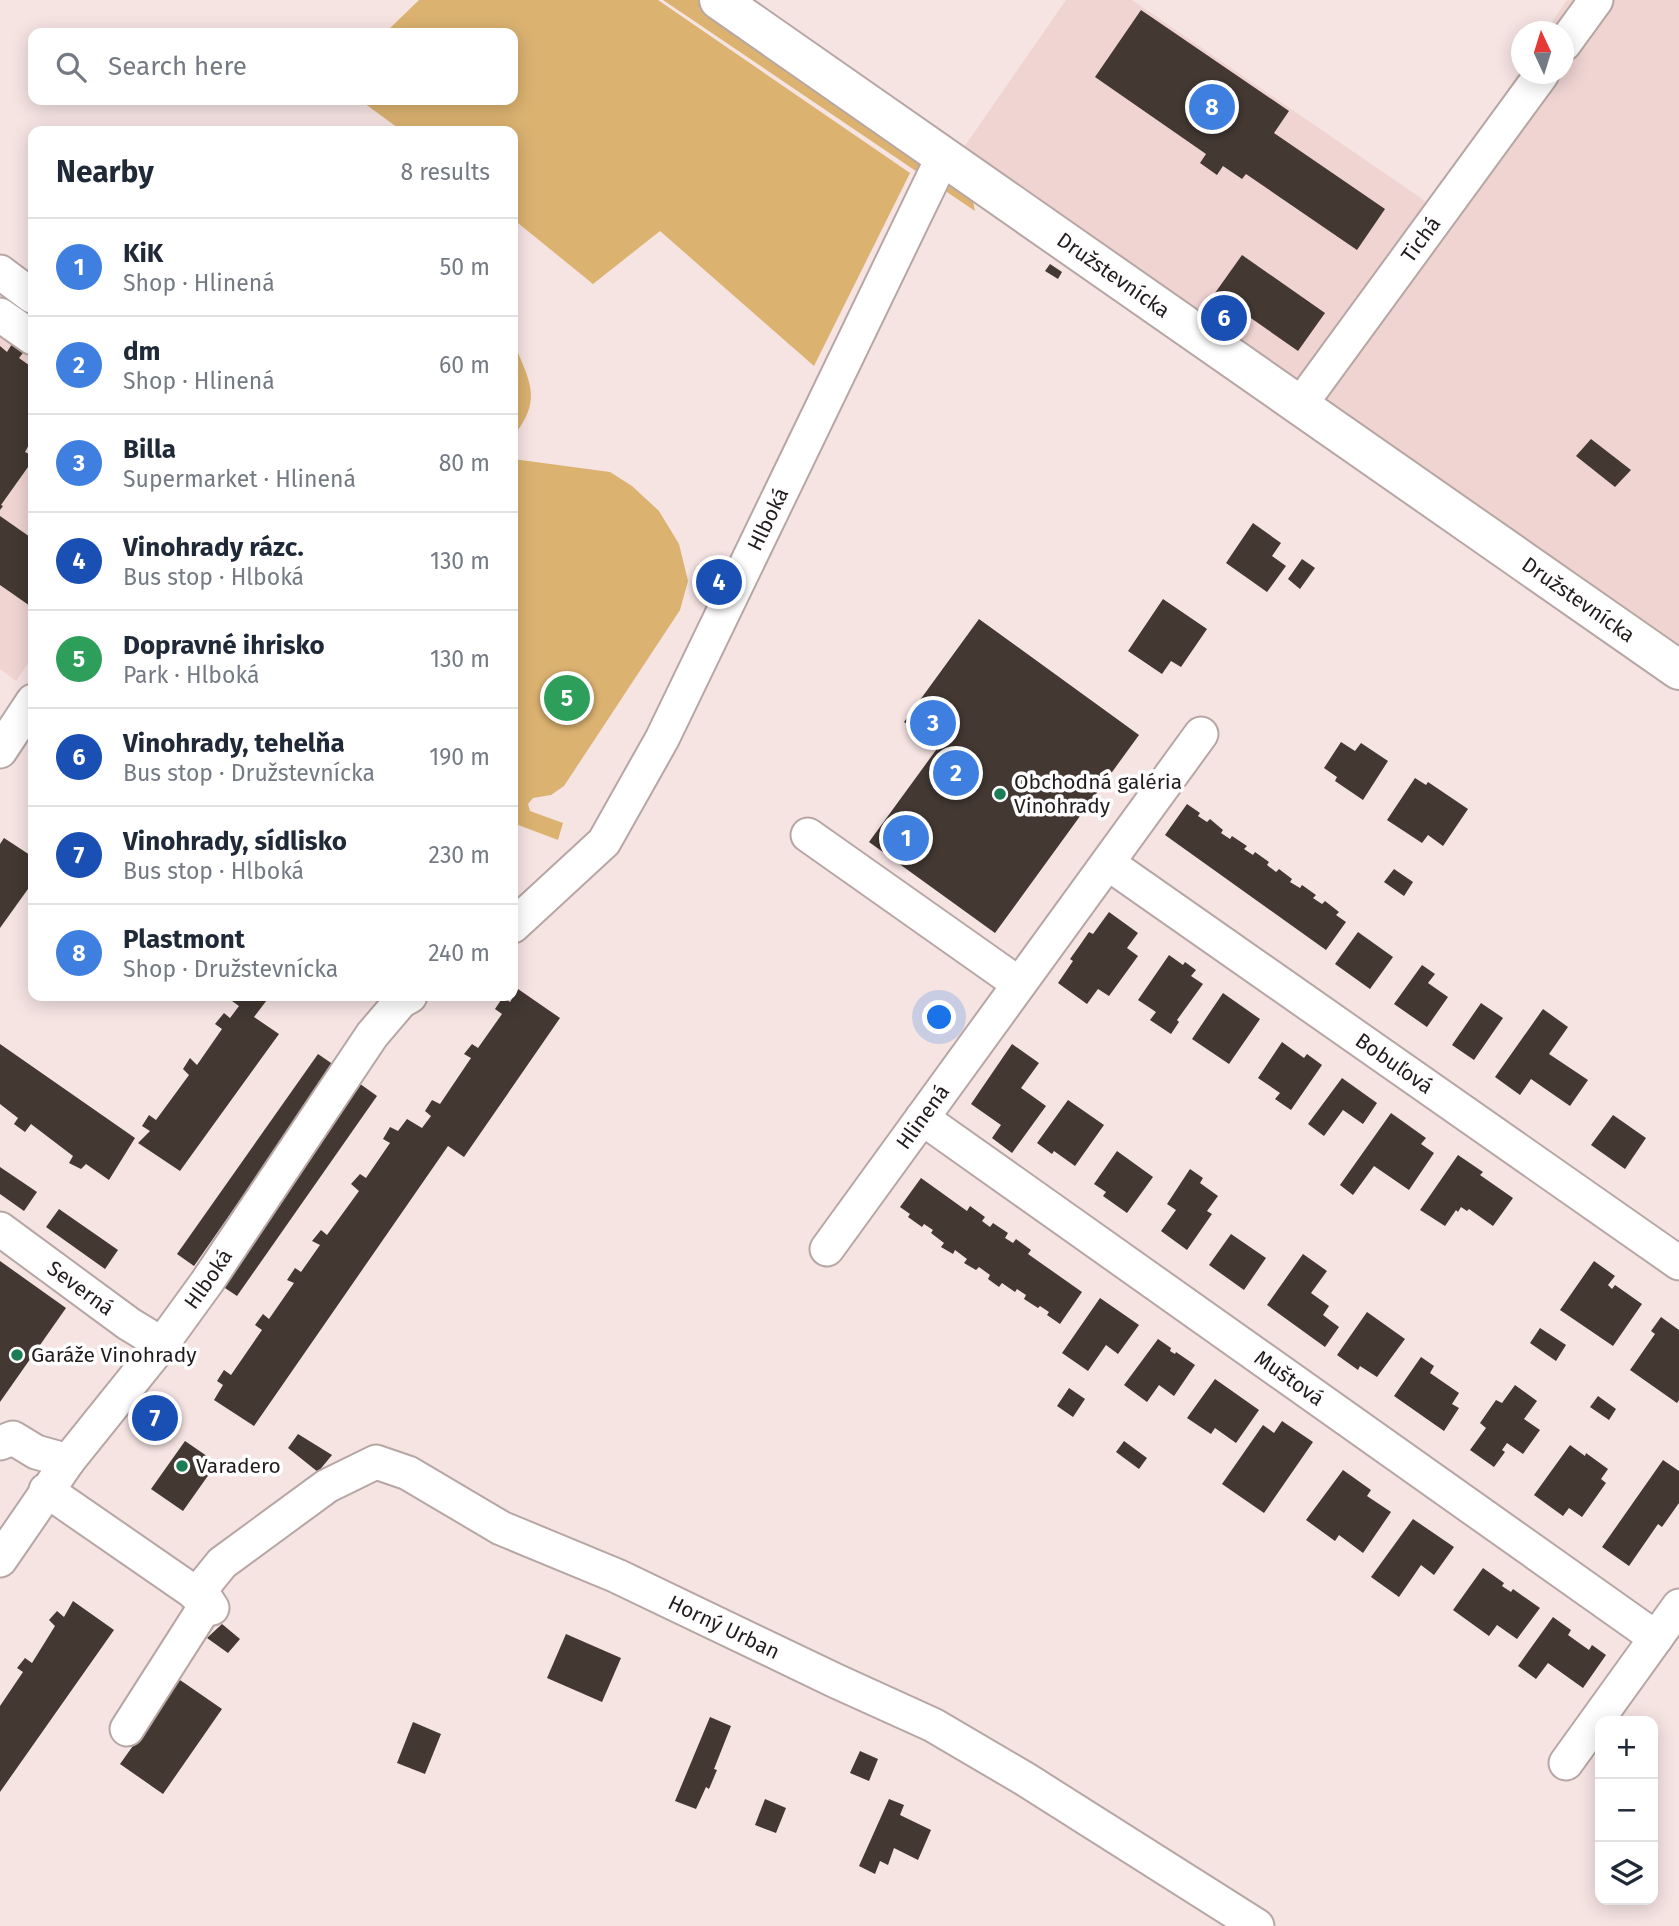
<!DOCTYPE html>
<html lang="en">
<head>
<meta charset="utf-8">
<style>
  :root { --surface:#fff; --page:#f2f2f3; --text:#1f2937; --muted:#747a83; --line:#e0e1e3; --accent:#1b7d55 }
  body { margin:0; font-family:"Fira Sans",sans-serif; background:var(--page); color:var(--text) }
  .controls { position:absolute; right:21px; bottom:21px; display:grid; overflow:hidden; border-radius:14px; box-shadow:0 4px 18px #0003 }
  .controls button { width:63px; height:63px; display:grid; place-items:center; padding:0; border:0; border-bottom:2px solid var(--line); background:var(--surface); color:var(--text); font:35px sans-serif }
  .compass { position:absolute; left:1511px; top:21px; width:63px; height:63px; border-radius:50%; background:var(--surface); box-shadow:0 4px 18px #0003; rotate:356deg }
  .you { position:absolute; left:940px; top:1018px; width:24px; height:24px; margin:-18px; border:5px solid #fff; border-radius:50%; background:#1a73e8; box-shadow:0 0 0 10px #1a73e833 }
  .badge { display:grid; place-items:center; width:46px; height:46px; border-radius:50%; background:var(--accent); color:#fff; font-size:23px; font-weight:700 }
  .pin { position:absolute; translate:-50% -50%; border:4px solid #fff; box-shadow:0 2px 7px #0006 }
  .list { margin:0; padding:0; list-style:none }
  h2 { display:flex; justify-content:space-between; align-items:center; height:91px; margin:0; padding:0 28px; font-size:30px }
  h2 small { font-size:23px; font-weight:400; color:var(--muted) }
  .list li { display:grid; grid-template-columns:46px 1fr auto; gap:21px; align-items:center; box-sizing:border-box; height:98px; padding:0 28px; border-top:2px solid var(--line) }
  .list b { display:block; font-size:26px; white-space:nowrap }
  .list p { margin:0; font-size:23px; white-space:nowrap; color:var(--muted) }
  .list em { font-size:23px; font-style:normal; color:var(--muted) }
  .icon { flex:none; width:38px; height:38px; fill:none; stroke:currentColor; stroke-width:2; stroke-linecap:round; stroke-linejoin:round }
  .map { position:relative; flex:none; width:1679px; height:1926px; overflow:hidden }
  .search { position:absolute; background:var(--surface); box-shadow:0 4px 18px #0003; left:28px; top:28px; width:490px; height:77px; display:flex; align-items:center; gap:18px; box-sizing:border-box; padding:0 24px; border-radius:14px; color:var(--muted); font-size:26px }
  .panel { position:absolute; background:var(--surface); box-shadow:0 4px 18px #0003; left:28px; top:126px; width:490px; height:875px; border-radius:14px }
  .map>svg:first-child { display:block }
  .built { fill:#efd4d2 }
  .green { fill:#dbb270 }
  .building { fill:#433832 }
  .lines { fill:none; stroke-linecap:round; stroke-linejoin:round }
  .minor-casing { stroke:#b6a6a4; stroke-width:37 }
  .major-casing { stroke:#b6a6a4; stroke-width:42 }
  .minor { stroke:#fff; stroke-width:33 }
  .major { stroke:#fff; stroke-width:38 }
  .poi-dot { fill:#1b7d55; stroke:#fff; stroke-width:2.5 }
  .labels { text-anchor:middle; stroke-width:7; stroke-linejoin:round; paint-order:stroke }
  .street-label { font-size:21px; fill:#231c1c; stroke:#fff }
  .poi-label { font-size:21px; fill:#231c1c; stroke:#fff; text-anchor:start }
</style>
</head>
<body>
<div class="map">
<svg width="1679" height="1926" viewBox="0 0 1679 1926">
  <rect width="100%" height="100%" fill="#f6e4e3"/>
  <g class="built">
    <polygon points="1066,0 1132,0 1431,205 1521,69 1522,74 1564,74 1564,32 1546,31 1567,0 1679,0 1679,652 962,150"/>
    <polygon points="0,282 33,312 33,656 16,681 0,669"/>
  </g>
  <g class="green">
    <polygon points="419,0 658,0 910,173 814,366 660,231 593,284 513,219 513,131 402,131 360,100 513,100 513,33 385,33"/>
    <polygon points="663,0 745,0 962,150 975,211"/>
    <path d="M513,340C529,382 544,398 513,437Z"/>
    <polygon points="513,459 610,472 632,486 659,511 679,544 688,581 680,610 564,786 551,795 533,798 528,804 530,811 563,823 558,840 513,823"/>
  </g>
  <g class="building">
    <polygon points="1141,10 1289,111 1274,133 1385,209 1357,250 1246,174 1242,179 1223,166 1217,175 1200,163 1206,154 1095,77"/>
    <polygon points="1242,255 1325,313 1298,351 1215,293"/>
    <polygon points="1050,264 1062,272 1058,279 1045,271"/>
    <polygon points="17,336 30,344 19,358 33,368 33,445 30,443 25,452 33,456 33,460 1,505 3,506 0,510 0,346 7,352"/>
    <polygon points="1591,439 1631,470 1615,487 1576,456"/>
    <polygon points="0,516 33,539 33,608 0,585"/>
    <polygon points="1253,523 1281,543 1272,556 1286,566 1267,592 1226,563"/>
    <polygon points="1302,559 1315,568 1300,589 1288,579"/>
    <polygon points="1163,599 1207,629 1181,667 1171,661 1162,674 1128,651"/>
    <polygon points="979,619 1139,735 995,933 869,842 939,746 904,722"/>
    <polygon points="1341,742 1355,751 1361,743 1388,761 1363,800 1335,781 1337,777 1324,768"/>
    <polygon points="1415,778 1426,785 1428,782 1468,809 1443,846 1428,835 1422,843 1387,820"/>
    <polygon points="1187,804 1200,813 1198,816 1207,822 1210,819 1223,830 1221,833 1230,839 1232,836 1247,846 1244,849 1253,855 1255,852 1269,862 1267,865 1276,872 1279,869 1292,879 1290,882 1300,888 1302,885 1316,895 1313,898 1322,904 1325,901 1339,912 1336,915 1346,922 1326,950 1165,835"/>
    <polygon points="4,838 33,857 33,882 0,928 0,844"/>
    <polygon points="1394,869 1413,882 1404,896 1384,882"/>
    <polygon points="1109,912 1138,933 1127,948 1138,956 1109,996 1098,989 1087,1004 1058,983 1073,961 1070,959 1080,945 1089,932 1093,934"/>
    <polygon points="1358,932 1393,957 1370,989 1335,964"/>
    <polygon points="1169,955 1183,965 1185,962 1196,970 1191,976 1203,984 1177,1020 1179,1022 1171,1034 1150,1020 1156,1012 1138,1000"/>
    <polygon points="1422,965 1435,974 1428,983 1448,997 1427,1027 1394,1004"/>
    <polygon points="518,989 560,1018 464,1157 448,1146 254,1426 214,1400 223,1385 217,1381 224,1370 231,1375 262,1330 255,1325 263,1314 269,1319 294,1283 287,1280 295,1268 301,1272 320,1245 312,1241 321,1230 327,1235 359,1191 351,1184 360,1174 366,1178 390,1143 383,1139 390,1127 398,1131 407,1119 422,1128 431,1116 425,1111 432,1100 440,1104 471,1058 464,1054 472,1044 478,1048 502,1014 495,1009 503,997 510,1002"/>
    <polygon points="1223,993 1260,1019 1229,1064 1192,1039"/>
    <polygon points="225,996 270,996 254,1017 279,1034 180,1171 138,1143 150,1131 142,1126 149,1115 156,1120 189,1075 183,1069 190,1058 197,1065 222,1029 215,1024 224,1013 230,1018 239,1006"/>
    <polygon points="1481,1003 1503,1018 1474,1060 1452,1045"/>
    <polygon points="1543,1009 1568,1027 1549,1054 1588,1080 1570,1106 1531,1079 1520,1095 1495,1077"/>
    <polygon points="1282,1042 1304,1058 1307,1054 1322,1065 1291,1110 1275,1099 1280,1093 1258,1078"/>
    <polygon points="0,1044 135,1138 109,1180 86,1164 81,1169 69,1163 73,1156 31,1124 25,1132 14,1124 18,1118 0,1104"/>
    <polygon points="1012,1044 1039,1063 1021,1088 1046,1106 1012,1153 992,1138 1001,1125 971,1104"/>
    <polygon points="318,1054 334,1065 194,1266 177,1254"/>
    <polygon points="1342,1078 1377,1103 1363,1124 1343,1110 1324,1136 1308,1124"/>
    <polygon points="356,1081 377,1096 237,1296 216,1282"/>
    <polygon points="1068,1100 1104,1125 1075,1166 1054,1151 1052,1154 1037,1143"/>
    <polygon points="1391,1113 1426,1138 1421,1144 1434,1153 1409,1190 1374,1166 1353,1195 1340,1185"/>
    <polygon points="1613,1115 1646,1138 1625,1169 1591,1145"/>
    <polygon points="1117,1151 1153,1177 1127,1213 1103,1196 1106,1192 1094,1184"/>
    <polygon points="1458,1155 1483,1172 1480,1175 1513,1198 1493,1226 1469,1209 1467,1211 1461,1207 1458,1212 1456,1210 1445,1226 1420,1210"/>
    <polygon points="0,1167 37,1192 24,1211 0,1194"/>
    <polygon points="1190,1169 1203,1178 1200,1183 1218,1196 1207,1211 1212,1214 1187,1250 1161,1231 1176,1210 1167,1204"/>
    <polygon points="921,1178 967,1211 970,1206 985,1217 982,1221 990,1227 993,1223 1008,1233 1005,1238 1013,1243 1016,1239 1031,1250 1028,1254 1082,1292 1060,1324 1047,1315 1049,1312 1040,1306 1038,1308 1024,1299 1026,1295 1017,1289 1015,1292 1002,1283 999,1287 988,1279 990,1275 979,1267 976,1270 964,1263 967,1259 955,1250 953,1254 941,1247 944,1243 931,1233 933,1230 924,1224 922,1227 908,1217 910,1214 900,1207"/>
    <polygon points="59,1209 118,1250 105,1269 46,1227"/>
    <polygon points="1231,1234 1266,1258 1244,1290 1209,1265"/>
    <polygon points="1303,1254 1327,1271 1311,1293 1329,1306 1323,1315 1339,1327 1325,1347 1267,1305"/>
    <polygon points="0,1261 66,1308 0,1402"/>
    <polygon points="1594,1261 1615,1276 1608,1285 1612,1289 1615,1285 1642,1304 1613,1346 1560,1310"/>
    <polygon points="1100,1298 1139,1325 1118,1354 1106,1345 1088,1371 1062,1353"/>
    <polygon points="1367,1312 1405,1339 1377,1377 1360,1366 1358,1370 1337,1355"/>
    <polygon points="1661,1317 1679,1330 1679,1400 1677,1403 1630,1370 1655,1334 1651,1331"/>
    <polygon points="1540,1328 1566,1345 1556,1361 1530,1343"/>
    <polygon points="1158,1339 1171,1348 1170,1351 1175,1354 1176,1352 1195,1365 1174,1396 1159,1385 1147,1402 1124,1385"/>
    <polygon points="1421,1357 1434,1366 1430,1373 1459,1393 1452,1404 1459,1408 1444,1431 1394,1396"/>
    <polygon points="1215,1379 1259,1410 1236,1443 1215,1428 1211,1434 1187,1418"/>
    <polygon points="1515,1385 1537,1401 1524,1419 1540,1430 1523,1454 1507,1443 1502,1450 1505,1452 1494,1467 1470,1450 1486,1428 1480,1423 1496,1400 1502,1403"/>
    <polygon points="1069,1388 1085,1399 1073,1417 1057,1406"/>
    <polygon points="1598,1396 1616,1409 1609,1420 1590,1407"/>
    <polygon points="1282,1421 1313,1442 1264,1513 1222,1484 1263,1425 1274,1433"/>
    <polygon points="298,1434 332,1455 318,1472 288,1448"/>
    <polygon points="185,1441 217,1463 183,1511 151,1489"/>
    <polygon points="1124,1441 1147,1458 1139,1469 1116,1452"/>
    <polygon points="1570,1445 1585,1456 1586,1453 1608,1469 1601,1479 1606,1483 1582,1517 1569,1508 1563,1516 1534,1495"/>
    <polygon points="1663,1460 1679,1471 1679,1503 1662,1527 1658,1524 1629,1566 1602,1547"/>
    <polygon points="1343,1470 1371,1490 1367,1496 1391,1512 1363,1553 1339,1535 1335,1541 1306,1520"/>
    <polygon points="1413,1519 1454,1547 1434,1575 1421,1565 1399,1597 1371,1577"/>
    <polygon points="1483,1568 1504,1583 1502,1586 1511,1592 1513,1589 1540,1608 1517,1639 1497,1625 1489,1636 1453,1610"/>
    <polygon points="73,1601 114,1630 0,1792 0,1706 23,1672 17,1668 25,1658 32,1663 55,1626 49,1620 57,1611 64,1617"/>
    <polygon points="1553,1617 1571,1630 1568,1635 1589,1650 1592,1645 1606,1655 1583,1688 1548,1663 1536,1679 1518,1666"/>
    <polygon points="222,1624 240,1639 228,1653 207,1638"/>
    <polygon points="566,1634 621,1658 602,1702 547,1678"/>
    <polygon points="180,1680 222,1709 163,1794 120,1764"/>
    <polygon points="710,1717 731,1726 714,1769 717,1770 709,1789 706,1787 696,1809 675,1801"/>
    <polygon points="413,1722 441,1734 425,1774 397,1763"/>
    <polygon points="860,1751 878,1759 869,1781 850,1773"/>
    <polygon points="765,1799 786,1808 776,1833 755,1825"/>
    <polygon points="889,1799 904,1805 900,1815 931,1830 918,1860 894,1848 888,1865 880,1861 875,1874 859,1866"/>
  </g>
  <g class="lines">
    <g class="minor-casing">
      <g id="minor">
        <polyline points="1564,44 1596,0"/>
        <polyline points="0,272 32,296"/>
        <polyline points="0,315 33,338"/>
        <path id="s1" d="M1300,405L1542,74"/>
        <polyline points="0,751 33,701"/>
        <polyline points="808,835 1019,984"/>
        <path id="s2" d="M1109,864L1679,1263"/>
        <path id="s3" d="M513,926L604,842L662,739L943,157"/>
        <path id="s4" d="M922,1118L1656,1638"/>
        <path id="s5" d="M0,1229L129,1324L162,1344"/>
        <path id="s6" d="M827,1249L1201,734"/>
        <polyline points="0,1443 13,1438 36,1452 68,1461"/>
        <polyline points="46,1490 208,1602 212,1608"/>
        <path id="s7" d="M0,1560L68,1461L162,1344L207,1282L372,1035L401,1001L410,996"/>
        <path id="s8" d="M196,1595L222,1563L327,1486L376,1462L408,1473L501,1528L617,1576L836,1681L933,1725L1025,1779L1257,1926"/>
        <polyline points="127,1729 208,1602"/>
        <polyline points="1566,1763 1679,1606"/>
      </g>
    </g>
    <g class="major-casing">
      <g id="major">
        <path id="s9" d="M719,0L1679,670"/>
      </g>
    </g>
    <use href="#minor" class="minor"/>
    <use href="#major" class="major"/>
  </g>
  <g class="poi-dot">
    <circle cx="1000" cy="794" r="7"/>
    <circle cx="17" cy="1355" r="7"/>
    <circle cx="182" cy="1466" r="7"/>
  </g>
  <g class="labels">
    <g class="street-label">
      <text dy="7" stroke="none"><textPath href="#s1" startOffset="205">Tichá</textPath></text>
      <text dy="7" stroke="none"><textPath href="#s9" startOffset="481">Družstevnícka</textPath></text>
      <text dy="7" stroke="none"><textPath href="#s3" startOffset="486">Hlboká</textPath></text>
      <text dy="7" stroke="none"><textPath href="#s9" startOffset="1048">Družstevnícka</textPath></text>
      <text dy="7" stroke="none"><textPath href="#s2" startOffset="348">Bobuľová</textPath></text>
      <text dy="7" stroke="none"><textPath href="#s6" startOffset="163">Hlinená</textPath></text>
      <text dy="7" stroke="none"><textPath href="#s7" startOffset="350">Hlboká</textPath></text>
      <text dy="7" stroke="none"><textPath href="#s5" startOffset="100">Severná</textPath></text>
      <text dy="7" stroke="none"><textPath href="#s4" startOffset="450">Muštová</textPath></text>
      <text dy="7" stroke="none"><textPath href="#s8" startOffset="612">Horný Urban</textPath></text>
    </g>
    <g class="poi-label">
      <text x="1014" y="789">Obchodná galéria<tspan x="1014" dy="24">Vinohrady</tspan></text>
      <text x="31" y="1362">Garáže Vinohrady</text>
      <text x="196" y="1473">Varadero</text>
    </g>
  </g>
</svg>
<div class="controls">
<button>+</button>
<button>−</button>
<button><svg class="icon" aria-label="layers" viewBox="0 0 24 24"><path d="M12 4l9 5-9 5-9-5zM3 14l9 5 9-5"/></svg></button>
</div>
<svg class="compass" viewBox="-18 -18 36 36"><path d="M0-13l5 13h-10z" fill="#e53935"/><path d="M0 13l5-13h-10z" fill="#747a83"/></svg>
<div class="you"></div>
<div class="pin badge" style="left:906px;top:838px;background:#3f7fe0">1</div>
<div class="pin badge" style="left:956px;top:773px;background:#3f7fe0">2</div>
<div class="pin badge" style="left:933px;top:723px;background:#3f7fe0">3</div>
<div class="pin badge" style="left:719px;top:582px;background:#1a4fb4">4</div>
<div class="pin badge" style="left:567px;top:698px;background:#2e9e5b">5</div>
<div class="pin badge" style="left:1224px;top:318px;background:#1a4fb4">6</div>
<div class="pin badge" style="left:155px;top:1418px;background:#1a4fb4">7</div>
<div class="pin badge" style="left:1212px;top:107px;background:#3f7fe0">8</div>
<div class="search"><svg class="icon" aria-label="search" viewBox="0 0 24 24"><circle cx="10" cy="10" r="6"/><path d="M15 15l6 6"/></svg>Search here</div>
<section class="panel">
<h2>Nearby<small>8 results</small></h2>
<ul class="list">
<li><span class="badge" style="background:#3f7fe0">1</span><div><b>KiK</b><p>Shop · Hlinená</p></div><em>50 m</em></li>
<li><span class="badge" style="background:#3f7fe0">2</span><div><b>dm</b><p>Shop · Hlinená</p></div><em>60 m</em></li>
<li><span class="badge" style="background:#3f7fe0">3</span><div><b>Billa</b><p>Supermarket · Hlinená</p></div><em>80 m</em></li>
<li><span class="badge" style="background:#1a4fb4">4</span><div><b>Vinohrady rázc.</b><p>Bus stop · Hlboká</p></div><em>130 m</em></li>
<li><span class="badge" style="background:#2e9e5b">5</span><div><b>Dopravné ihrisko</b><p>Park · Hlboká</p></div><em>130 m</em></li>
<li><span class="badge" style="background:#1a4fb4">6</span><div><b>Vinohrady, tehelňa</b><p>Bus stop · Družstevnícka</p></div><em>190 m</em></li>
<li><span class="badge" style="background:#1a4fb4">7</span><div><b>Vinohrady, sídlisko</b><p>Bus stop · Hlboká</p></div><em>230 m</em></li>
<li><span class="badge" style="background:#3f7fe0">8</span><div><b>Plastmont</b><p>Shop · Družstevnícka</p></div><em>240 m</em></li>
</ul>
</section>
</div>
</body>
</html>
